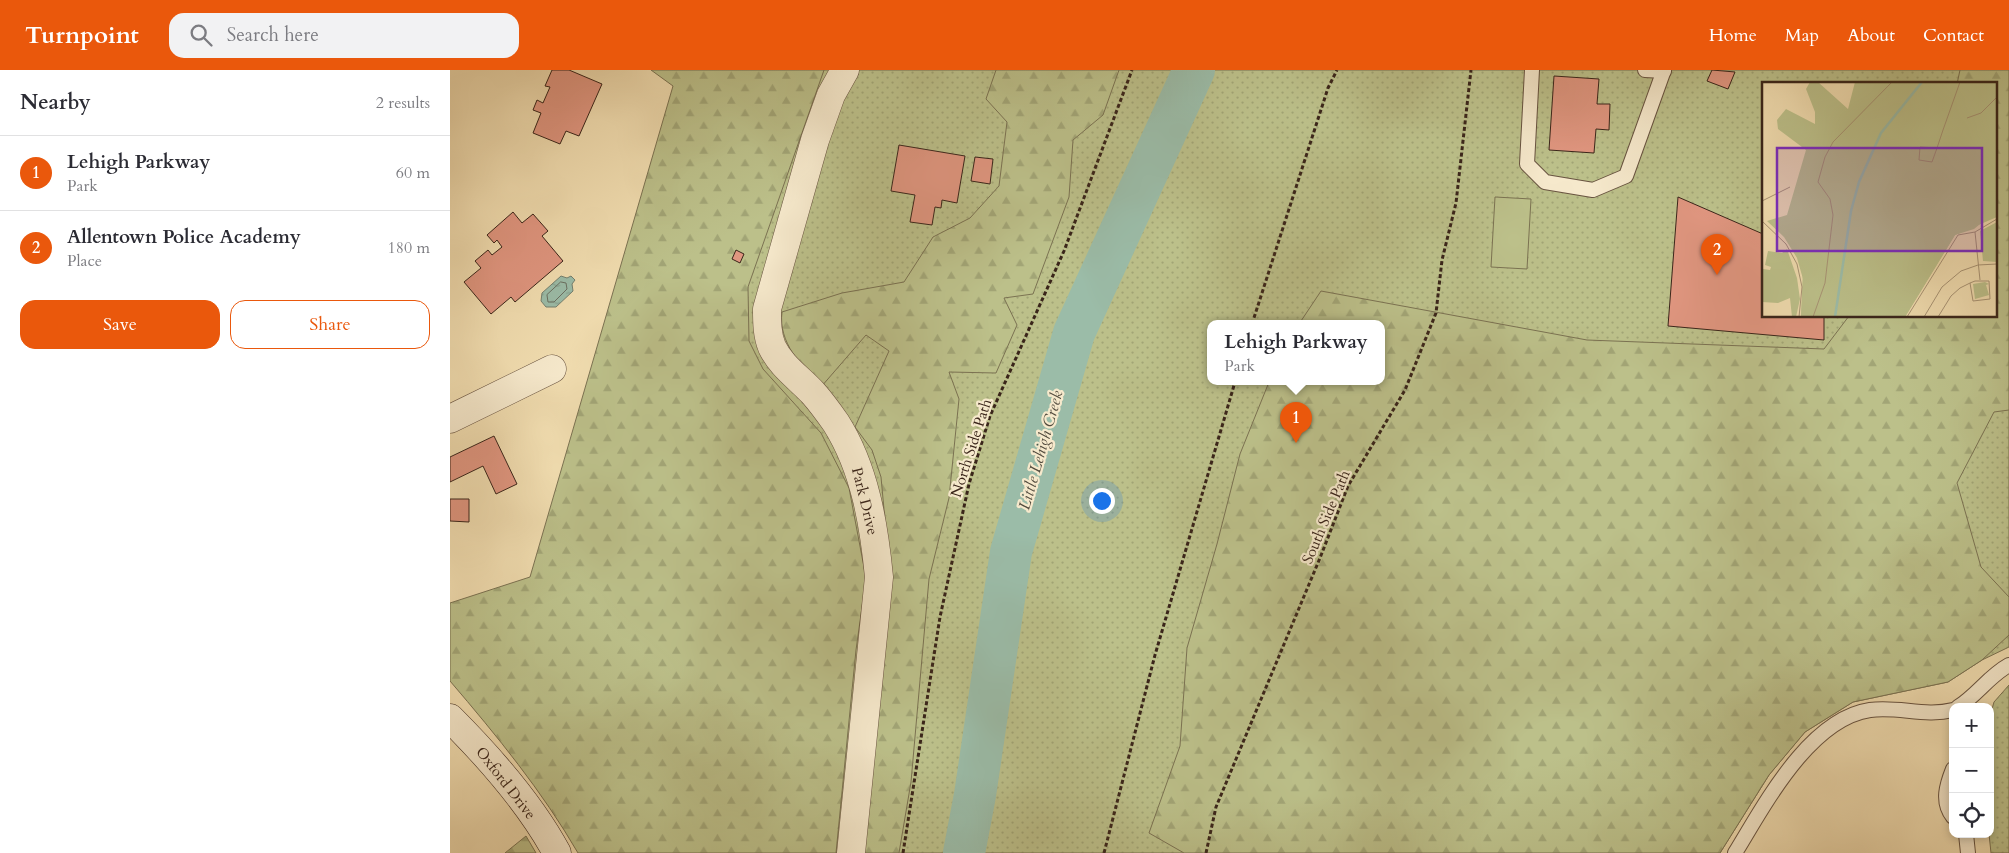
<!DOCTYPE html>
<html lang="en">
<head>
<meta charset="utf-8">
<style>
  :root { --surface:#fff; --page:#f2f2f3; --text:#2b2b33; --muted:#7c7c81; --line:#e1e1e2; --accent:#ea580c }
  body { margin:0; font-family:Cardo,serif; background:var(--page); color:var(--text) }
  .controls { position:absolute; right:15px; bottom:15px; display:grid; overflow:hidden; border-radius:10px; box-shadow:0 2px 8px #0003 }
  .controls button { width:45px; height:45px; display:grid; place-items:center; padding:0; border:0; border-bottom:1px solid var(--line); background:var(--surface); color:var(--text); font:25px sans-serif }
  .you { position:absolute; left:651px; top:430px; width:18px; height:18px; margin:-12px; border:4px solid #fff; border-radius:50%; background:#1a73e8; box-shadow:0 0 0 8px #1a73e833 }
  .badge { display:grid; place-items:center; width:32px; height:32px; border-radius:50%; background:var(--accent); color:#fff; font-size:16px; font-weight:700 }
  .pin { position:absolute; translate:-50% -41px; filter:drop-shadow(0 1px 2px #0008) }
  .pin::after { content:''; position:absolute; top:26px; width:18px; height:15px; background:inherit; clip-path:polygon(0 0,100% 0,50% 100%) }
  .popup { position:absolute; left:757px; top:250px; width:178px; height:65px; box-sizing:border-box; display:grid; place-content:center; border-radius:10px; background:var(--surface); filter:drop-shadow(0 1px 4px #0005); font-size:16px; white-space:nowrap; color:var(--muted) }
  .popup b { font-size:19px; color:var(--text) }
  .popup::after { content:''; position:absolute; left:50%; top:100%; margin-left:-10px; border:10px solid transparent; border-top-color:var(--surface) }
  .list { margin:0; padding:0; list-style:none }
  h2 { display:flex; justify-content:space-between; align-items:center; height:65px; margin:0; padding:0 20px; font-size:21px }
  h2 small { font-size:16px; font-weight:400; color:var(--muted) }
  .list li { display:grid; grid-template-columns:32px 1fr auto; gap:15px; align-items:center; box-sizing:border-box; height:75px; padding:0 20px; border-top:1px solid var(--line) }
  .list b { display:block; font-size:19px; white-space:nowrap }
  .list p { margin:0; font-size:16px; white-space:nowrap; color:var(--muted) }
  .list em { font-size:16px; font-style:normal; color:var(--muted) }
  .actions { display:flex; gap:10px; padding:15px 20px }
  .actions a { flex:1; padding:11px 0; border:1px solid var(--accent); border-radius:15px; text-align:center; font-size:18px; color:var(--accent) }
  .actions .main { background:var(--accent); color:#fff }
  .icon { flex:none; width:28px; height:28px; fill:none; stroke:currentColor; stroke-width:2; stroke-linecap:round; stroke-linejoin:round }
  .map { position:relative; flex:none; width:1559px; height:783px; overflow:hidden }
  header { display:flex; align-items:center; gap:30px; box-sizing:border-box; height:70px; padding:0 25px; background:var(--accent); color:#fff }
  header strong { font-size:24px }
  nav { display:flex; gap:28px; margin-inline-start:auto; font-size:18px }
  .search { width:350px; height:45px; background:var(--page); display:flex; align-items:center; gap:12px; box-sizing:border-box; padding:0 18px; border-radius:15px; color:var(--muted); font-size:19px }
  main { display:flex }
  aside { flex:1; background:var(--surface) }
  .map>svg:first-child { display:block }
  .grass { fill:url(#grass-dots); stroke:#7b7252; fill-rule:evenodd }
  .forest { fill:url(#forest-firs); stroke:#7b7252 }
  .pitch { fill:#bcc08a; stroke:#7b7252 }
  .water { fill:url(#water-ripples); stroke:#74806f }
  .lines { fill:none; stroke-linecap:round; stroke-linejoin:round }
  .shore { stroke:#6a7061; stroke-width:1 }
  .river { stroke:#9bbca8; stroke-width:42 }
  .building { fill:#e09680; stroke:#3a251a }
  .lane-casing { stroke:#685340; stroke-width:16 }
  .street-casing { stroke:#685340; stroke-width:29 }
  .secondary-casing { stroke:#3a251a; stroke-width:29 }
  .path { stroke:#3a251a; stroke-width:3; stroke-dasharray:4 2.5; stroke-linecap:butt }
  .lane { stroke:#f6e9cc; stroke-width:14 }
  .street { stroke:#f6e9cc; stroke-width:28 }
  .secondary { stroke:#f6e9cc; stroke-width:28 }
  .labels { text-anchor:middle; stroke-width:4.5; stroke-linejoin:round; paint-order:stroke }
  .street-label { font-size:15px; fill:#3a251a; stroke:#f6e9cc }
  .water-label { font-size:16px; font-style:italic; fill:#524b3e; stroke:#f6e9cc }
  .inset-river { fill:none; stroke:#9bbca8; stroke-width:2.5 }
  .inset-road { fill:none; stroke:#a89374; stroke-width:1 }
  .view { fill:#7b2cbf; fill-opacity:0.15; stroke:#7b2cbf; stroke-width:2.5 }
  .inset-edge { fill:none; stroke:#3a251a; stroke-width:2.5 }
</style>
</head>
<body>
<header>
<strong>Turnpoint</strong>
<div class="search"><svg class="icon" aria-label="search" viewBox="0 0 24 24"><circle cx="10" cy="10" r="6"/><path d="M15 15l6 6"/></svg>Search here</div>
<nav><a>Home</a><a>Map</a><a>About</a><a>Contact</a></nav>
</header>
<main>
<aside>
<h2>Nearby<small>2 results</small></h2>
<ul class="list">
<li><span class="badge">1</span><div><b>Lehigh Parkway</b><p>Park</p></div><em>60 m</em></li>
<li><span class="badge">2</span><div><b>Allentown Police Academy</b><p>Place</p></div><em>180 m</em></li>
</ul>
<div class="actions"><a class="main">Save</a><a>Share</a></div>
</aside>
<div class="map">
<svg width="1559" height="783" viewBox="0 0 1559 783">
  <defs>
    <pattern id="grass-dots" width="8" height="8" patternUnits="userSpaceOnUse" patternTransform="scale(1.25)"><rect width="8" height="8" fill="#bcc08a"/><path d="M2 2h.1M6 6h.1" fill="none" stroke="#a2a576" stroke-width="1.8" stroke-linecap="round"/></pattern>
    <pattern id="forest-firs" width="22" height="20" patternUnits="userSpaceOnUse" patternTransform="scale(1.25)"><rect width="22" height="20" fill="#bcc08a"/><path d="M5 1l3.5 6h-7zM16 11l3.5 6h-7z" fill="#a2a576"/></pattern>
    <pattern id="water-ripples" width="26" height="14" patternUnits="userSpaceOnUse" patternTransform="scale(1.25)"><rect width="26" height="14" fill="#9bbca8"/><path d="M2 4q2-2 4 0t4 0M15 11q2-2 4 0t4 0" fill="none" stroke="#86a190"/></pattern>
  </defs>
  <rect width="100%" height="100%" fill="#f1ddb0"/>
  <filter id="stains"><feTurbulence type="fractalNoise" baseFrequency=".004" numOctaves="4"/><feColorMatrix values="0 0 0 0 .2 0 0 0 0 .09 0 0 0 0 .02 0 0 0 .5 -.17"/></filter>
  <radialGradient id="worn" r=".72"><stop offset=".6" stop-color="#630" stop-opacity="0"/><stop offset="1" stop-color="#630" stop-opacity=".3"/></radialGradient>
  <g class="grass">
    <path d="M259,0H1559V577L1532,590L1498,612L1403,632L1355,662L1319,705L1270,783H211ZM1313,14H1545V246H1313ZM761,254H931V312H761Z"/>
    <polygon points="1559,615 1559,783 1541,783 1539,764 1540,764 1540,646 1544,632"/>
  </g>
  <g class="forest">
    <path d="M201,0H374L298,217L299,271L313,299L371,363L399,418L416,508L406,580L386,783H128C92,721 47,666 0,611V533L80,507L223,16Z"/>
    <path d="M546,0H669L653,45L623,70L619,127L583,224L554,228L567,255L546,303L499,302L509,329L499,428L479,509L461,712L449,783H404L436,461L431,407L422,380L405,357L439,281L416,265L371,317C352,296 328,273 332,242L392,223L454,212L483,167L520,148L549,116L557,52L536,29Z"/>
    <polygon points="1510,0 1559,0 1559,340 1544,342 1507,413 1531,497 1559,527 1559,565 1532,590 1498,612 1403,632 1355,662 1319,705 1270,783 734,783 699,763 730,676 737,578 767,474 790,384 819,312 931,312 931,254 849,254 871,221 1137,270 1374,279 1399,246 1545,246 1545,14 1507,14"/>
    <polygon points="76,766 86,783 55,783"/>
  </g>
  <polygon class="pitch" points="1045,127 1081,129 1077,199 1041,197"/>
  <polygon class="water" points="111,206 117,208 121,206 125,210 122,214 123,221 106,237 96,237 91,231 92,223"/>
  <g class="lines">
    <polygon class="shore" points="111,212 116,213 117,219 104,232 98,232 97,225"/>
    <polyline class="river" points="514,783 525,725 561,482 624,263 744,0"/>
  </g>
  <g class="building">
    <polygon points="102,0 119,0 152,14 129,66 116,61 110,74 83,63 91,43 83,40 87,30 93,33 100,17 95,16"/>
    <polygon points="1262,0 1285,2 1278,19 1257,11"/>
    <polygon points="1104,6 1149,9 1147,34 1160,34 1159,60 1146,59 1144,83 1099,80"/>
    <polygon points="449,75 515,86 507,133 492,130 491,138 485,137 482,155 460,152 465,125 441,121"/>
    <polygon points="525,87 543,89 540,114 521,111"/>
    <polygon points="1228,127 1313,164 1313,246 1374,246 1374,270 1218,256"/>
    <polygon points="63,142 72,153 83,144 98,161 92,166 113,191 65,232 61,227 41,244 14,212 31,198 25,191 38,180 42,185 52,177 47,170 44,173 37,165"/>
    <polygon points="286,180 294,184 290,193 282,189"/>
    <polygon points="44,366 67,414 46,424 33,396 0,412 0,387"/>
    <polygon points="0,429 19,429 19,452 0,451"/>
  </g>
  <g class="lines">
    <g class="lane-casing">
      <g id="lane">
        <polyline points="1082,0 1077,94 1095,112 1143,120 1176,106 1214,0"/>
        <polyline points="1195,0 1214,1"/>
        <path d="M1508,637C1527,625 1539,606 1559,595"/>
        <path d="M1503,699C1497,714 1491,732 1503,747"/>
        <polyline points="1516,764 1518,783"/>
        <path d="M1285,783C1314,736 1359,649 1420,640C1448,636 1475,647 1503,640"/>
      </g>
    </g>
    <g class="street-casing">
      <g id="street">
        <path d="M395,0L381,25L365,70L317,239C317,252 317,265 322,277C331,296 349,308 363,323C371,332 379,343 386,353C415,399 424,455 429,507L401,783"/>
        <polyline points="0,349 102,299"/>
      </g>
    </g>
    <g class="secondary-casing">
      <path id="secondary" d="M0,648C40,688 80,733 107,783"/>
    </g>
    <g class="path">
      <polyline points="802,254 878,18 887,0"/>
      <polyline points="453,783 490,547 519,414 540,346 614,181 682,0"/>
      <polyline points="654,783 705,585 785,312"/>
      <polyline points="756,783 766,737 870,488 898,416 955,320 986,243 992,190 1006,133 1021,0"/>
    </g>
    <use href="#lane" class="lane"/>
    <use href="#street" class="street"/>
    <use href="#secondary" class="secondary"/>
  </g>
  <g class="labels">
    <g class="street-label">
      <text transform="translate(521 378) rotate(-72)" y="5">North Side Path</text>
      <text transform="translate(415 431) rotate(76)" y="5">Park Drive</text>
      <text transform="translate(876 447) rotate(-67)" y="5">South Side Path</text>
      <text transform="translate(56 713) rotate(52)" y="5">Oxford Drive</text>
    </g>
    <g class="water-label">
      <text transform="translate(590 380) rotate(-74)" y="6">Little Lehigh Creek</text>
    </g>
  </g>
  <g transform="translate(1312 12)">
    <rect width="235" height="235" fill="#f1ddb0"/>
    <path d="M126,0H235V135L193,153L143,235H39L46,69L80,27L93,32ZM235,140V180L221,179L218,149ZM223,200L227,202L224,203L227,213L213,217L211,202Z" fill="#bcc08a"/>
    <path d="M48,0H56L86,27L93,0H128L78,51L77,43L84,29L81,28L66,60L54,94V102L67,121L70,133L61,200L49,235H39L41,197L35,176L22,155L5,139L25,133L44,68L16,47L15,38L24,27L53,42V30L44,7ZM120,11L126,15L121,20L101,62L103,65L92,95L88,96L87,106H81L67,212L59,235H52L60,211L72,132L68,113L73,103L69,101L64,108L58,98L75,94L87,81L88,55L80,59L77,56L97,39ZM235,20L233,49L222,64V77L235,89V109L218,111L214,120L223,138L212,147L193,153L143,235H88L101,175L110,174L112,169L107,167L112,142L130,95L196,103L212,75L216,58L204,54L206,51L227,56L230,48L221,45ZM25,167L35,196L38,217L34,235H30L28,216L16,221L0,220V192L1,187L8,188L9,185L3,183L6,169L20,171Z" fill="#bcc08a"/>
    <path class="inset-river" d="M73,235L89,129L97,100L119,51L160,0"/>
    <path class="inset-road" d="M205,36L219,31L235,15M175,66L158,65L157,78L170,80L175,66L181,48L198,0M0,119L28,105M0,139L24,162L35,182L40,205L37,235M213,150L218,198M51,235L63,201L71,133L68,117L56,100L63,75L71,60L130,0M145,235L196,153L213,150L235,137M162,235L180,205L199,189L216,183L235,182M176,235L189,214L198,206L208,201L213,199H227L228,217L211,219L208,201"/>
    <path class="view" d="M15,66H220V169H15Z"/>
    <rect width="235" height="235" class="inset-edge"/>
  </g>
  <rect width="100%" height="100%" filter="url(#stains)"/>
  <rect width="100%" height="100%" fill="url(#worn)"/>
</svg>
<div class="controls">
<button>+</button>
<button>−</button>
<button><svg class="icon" aria-label="locate" viewBox="0 0 24 24"><circle cx="12" cy="12" r="6"/><path d="M12 2v4M12 18v4M2 12h4M18 12h4"/></svg></button>
</div>
<div class="you"></div>
<div class="pin badge" style="left:846px;top:373px">1</div>
<div class="popup"><b>Lehigh Parkway</b>Park</div>
<div class="pin badge" style="left:1267px;top:205px">2</div>
</div>
</main>
</body>
</html>
